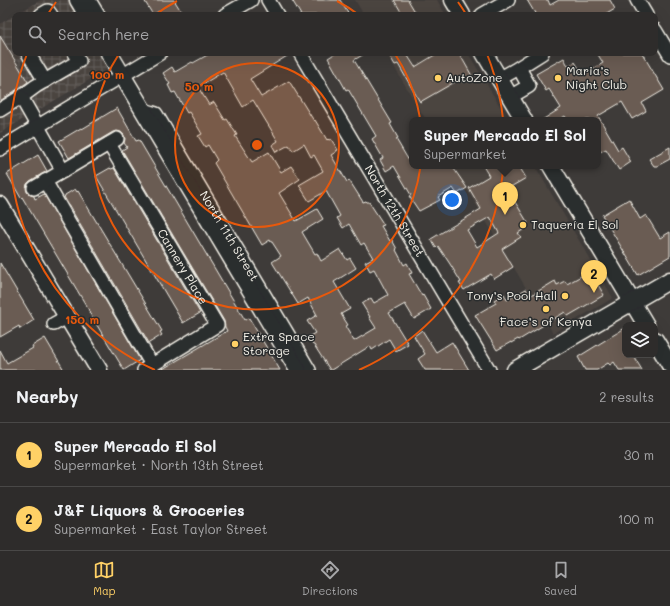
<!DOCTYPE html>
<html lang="en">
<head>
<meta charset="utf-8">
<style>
  :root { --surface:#2e2c2b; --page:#3a3837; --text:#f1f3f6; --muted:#a7a7a9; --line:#494847; --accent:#ffd166 }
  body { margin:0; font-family:Mali,sans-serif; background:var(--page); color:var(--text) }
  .controls { position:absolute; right:12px; bottom:12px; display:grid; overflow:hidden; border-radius:8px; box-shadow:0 4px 16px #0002 }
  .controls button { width:36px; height:36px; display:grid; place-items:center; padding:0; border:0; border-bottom:1px solid var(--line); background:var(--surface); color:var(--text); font:20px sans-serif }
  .you { position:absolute; left:452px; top:200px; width:14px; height:14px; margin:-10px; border:3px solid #fff; border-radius:50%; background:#1a73e8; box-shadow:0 0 0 6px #1a73e833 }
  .badge { display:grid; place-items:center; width:26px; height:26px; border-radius:50%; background:var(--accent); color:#111; font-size:13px; font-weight:700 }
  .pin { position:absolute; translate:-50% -33px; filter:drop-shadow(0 1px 2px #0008) }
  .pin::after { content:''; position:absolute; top:21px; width:14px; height:12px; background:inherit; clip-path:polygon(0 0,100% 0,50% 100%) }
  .popup { position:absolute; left:409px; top:117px; width:192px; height:52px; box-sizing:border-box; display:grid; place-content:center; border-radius:8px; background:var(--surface); filter:drop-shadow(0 1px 3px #0005); font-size:13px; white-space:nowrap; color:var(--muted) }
  .popup b { font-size:15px; color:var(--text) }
  .popup::after { content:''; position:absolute; left:50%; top:100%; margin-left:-8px; border:8px solid transparent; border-top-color:var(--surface) }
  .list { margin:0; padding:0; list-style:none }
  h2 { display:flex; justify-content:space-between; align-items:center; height:52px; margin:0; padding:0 16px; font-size:17px }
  h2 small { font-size:13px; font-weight:400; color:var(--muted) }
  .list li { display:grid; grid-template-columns:26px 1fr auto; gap:12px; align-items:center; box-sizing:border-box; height:64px; padding:0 16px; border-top:1px solid var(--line) }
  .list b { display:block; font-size:15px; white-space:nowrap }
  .list p { margin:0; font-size:13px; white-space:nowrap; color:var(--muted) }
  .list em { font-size:13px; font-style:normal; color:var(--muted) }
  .icon { flex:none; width:22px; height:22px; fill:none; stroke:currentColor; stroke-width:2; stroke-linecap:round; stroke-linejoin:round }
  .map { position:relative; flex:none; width:670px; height:370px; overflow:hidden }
  .search { position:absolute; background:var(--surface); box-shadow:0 4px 16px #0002; left:12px; right:12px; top:12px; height:44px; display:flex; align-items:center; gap:10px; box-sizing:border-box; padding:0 14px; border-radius:8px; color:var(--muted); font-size:15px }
  .sheet { height:180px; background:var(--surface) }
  nav { display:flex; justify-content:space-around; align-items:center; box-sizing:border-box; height:56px; border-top:1px solid var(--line); background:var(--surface); font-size:11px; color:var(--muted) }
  nav a { display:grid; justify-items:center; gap:2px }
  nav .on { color:var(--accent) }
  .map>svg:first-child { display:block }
  .built { fill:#4c4541 }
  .industrial { fill:url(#industrial-grid) }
  .building { fill:#6b5c53; stroke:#f4f1e8; fill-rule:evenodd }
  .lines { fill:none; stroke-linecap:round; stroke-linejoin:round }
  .minor-casing { stroke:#f4f1e8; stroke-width:16 }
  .major-casing { stroke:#f4f1e8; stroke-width:19 }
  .minor { stroke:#2a2d2e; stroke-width:13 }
  .major { stroke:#2a2d2e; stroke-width:16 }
  .ring { fill:none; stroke:#e8590c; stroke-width:2 }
  .poi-dot { fill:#ffd166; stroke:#2a2d2e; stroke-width:1.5 }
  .labels { text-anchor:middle; stroke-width:3; stroke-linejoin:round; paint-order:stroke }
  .poi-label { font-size:12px; fill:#f4f1e8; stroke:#2a2d2e; text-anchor:start }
  .street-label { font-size:12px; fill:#f4f1e8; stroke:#2a2d2e }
  .centre { fill:#e8590c; stroke:#2a2d2e; stroke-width:2 }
  .ring-label { font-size:12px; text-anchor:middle; font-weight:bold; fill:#e8590c; stroke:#2a2d2e; stroke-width:3; stroke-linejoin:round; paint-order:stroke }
</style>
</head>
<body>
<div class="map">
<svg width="670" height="370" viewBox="0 0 670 370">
  <defs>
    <pattern id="industrial-grid" width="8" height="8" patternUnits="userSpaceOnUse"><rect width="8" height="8" fill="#4c4541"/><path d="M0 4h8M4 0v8" fill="none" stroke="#66605c"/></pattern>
  </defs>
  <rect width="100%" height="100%" fill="#3e3b39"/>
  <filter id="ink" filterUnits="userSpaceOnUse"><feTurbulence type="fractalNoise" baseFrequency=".025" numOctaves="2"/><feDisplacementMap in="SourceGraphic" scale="8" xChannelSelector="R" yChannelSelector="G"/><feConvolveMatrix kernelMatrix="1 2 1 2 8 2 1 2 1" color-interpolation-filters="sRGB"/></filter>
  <g filter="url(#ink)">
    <g class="built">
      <polygon points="355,0 437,0 446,15 364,15"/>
      <polygon points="386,53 468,53 508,120 426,120"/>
      <polygon points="453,166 535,166 613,298 553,333"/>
    </g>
    <g class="industrial">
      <polygon points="41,0 69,0 78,15 15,15"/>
      <polygon points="15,15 15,53 100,53 109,68 0,133 0,24"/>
    </g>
    <g class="building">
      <polygon points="144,0 174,0 181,11 173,15 162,15 159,11 153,15"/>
      <polygon points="292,0 340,0 349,15 301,15"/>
      <polygon points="394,0 408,0 417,15 403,15"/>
      <polygon points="527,0 548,0 550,5 559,0 610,0 615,9 605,15 536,15"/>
      <polygon points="0,36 28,82 0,101"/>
      <path d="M211,53H292L250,79L261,97L289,81L314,121L315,120L327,140L328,139L329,140L331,139L338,150L336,151V152L331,155L347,182L349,180L363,202L366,201L367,202H369L384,225L381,226L390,241L392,240L397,249L396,250L404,265L407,263L412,273L409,274L422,296L423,295L431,309L414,319L405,304L389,313L408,344L396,351L389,339L372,350L370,346L331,370H330L314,345H313L308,337L315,333L307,321L317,315L309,300L308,298L298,304L272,262L281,256L272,242H271L270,240L262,245L214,163L217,160L208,145L205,147L198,136L202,134L189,112L187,113L175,92L172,93L168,85L170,84L163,73L172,67L175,72L192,62L193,63ZM223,72L243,107L253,100L278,141L272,145L276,152L289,145L293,151L304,144L311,157L314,155L323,171L299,185L309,201L326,191L340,216L337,218L343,228L349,224L361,245L364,243L373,258L365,262L370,271L374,269L388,295L374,303L371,298L362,304L370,317H369L376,328L354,341L345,326L348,325L341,314L350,309L334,282L356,268L350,258L347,260L340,249L321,261L317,253L315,254L302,232L323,219L317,209L296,221L279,193L300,179L291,166L281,172L269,152L252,162L235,136L237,135L227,119L225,120L214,102L209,105L198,87Z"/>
      <polygon points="336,53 366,53 354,60 392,123 390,124 398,138 396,139 412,166 452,166 467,188 457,194 453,188 438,197 440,200 419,211 409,196 411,195 394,166 386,171 380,160 383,158 372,139 376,136 348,89 346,90 328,58"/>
      <polygon points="388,53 406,53 415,67 438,53 459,53 472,76 462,82 460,79 420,102 398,64 395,65"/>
      <polygon points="597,53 642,53 664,90 642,103 646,111 632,119 622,102 598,116 618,150 622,147 631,162 619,170 606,149 598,153 598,120 568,120 565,116 558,120 542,120 561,108 549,89 546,91 536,74 564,58 568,66 575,62 583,75 603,63"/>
      <polygon points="117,108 136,141 139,140 245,320 249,318 280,370 161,370 227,331 225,327 224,321 122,150 127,147 124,143 125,139 124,135 121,132 117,131 113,132 69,158 59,141 81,128 82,129"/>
      <polygon points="670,147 670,159 657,166 654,166 649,159"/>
      <polygon points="38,155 47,171 30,181 27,184 26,188 27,192 30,195 34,196 35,199 44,194 140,360 124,370 89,312 90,312 22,197 21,198 7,174"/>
      <path d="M483,166H519L526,178L507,189L528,223L524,225L526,228L518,233L521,237L502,249L513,267L494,279L491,274L464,290L459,283L461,282L450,264L438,246L436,248L431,239L481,209L469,188L489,176ZM490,217L499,233L477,247L467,230Z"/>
      <polygon points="110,168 111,169 114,168 200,313 183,323 96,176"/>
      <polygon points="75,189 77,192 78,191 162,331 160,332 162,335 149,343 64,197 65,196 65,195"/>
      <polygon points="629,199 640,219 646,215 660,238 670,232 670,256 638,275 602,215"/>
      <polygon points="0,263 34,320 20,329 19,326 0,337"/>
      <polygon points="590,271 604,295 568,316 565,312 519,340 518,339 511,343 511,342 497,350 475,315 496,303 494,300 504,294 507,300 526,289 530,296 555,281 557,285 565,281 567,284"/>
      <polygon points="625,328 625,355 633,355 642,370 619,370 614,362 610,365 608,363 597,370 585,370 578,357"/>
      <polygon points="422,330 436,352 452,342 469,370 425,370 418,359 425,354 414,336"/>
      <polygon points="45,338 64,370 0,370 0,350 7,363 33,348 32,346"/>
    </g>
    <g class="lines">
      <g class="minor-casing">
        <g id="minor">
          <polyline points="89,0 98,15"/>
          <polyline points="268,0 277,15"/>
          <polyline points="637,0 646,15"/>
          <polyline points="41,15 48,11 51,15"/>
          <polyline points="225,15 251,0"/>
          <polyline points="482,15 508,0"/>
          <polyline points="655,30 670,55"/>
          <polyline points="28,53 45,81"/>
          <path id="s1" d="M300,53L489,370"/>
          <polyline points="499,79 515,70 542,53"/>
          <polyline points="21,97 36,86 79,61 74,53"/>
          <polyline points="510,97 529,86 519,68"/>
          <polyline points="0,110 21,97 63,171"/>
          <path id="s2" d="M143,110L156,114L309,370"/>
          <path id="s3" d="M109,144L217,325L144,370"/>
          <polyline points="0,149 160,53"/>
          <polyline points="45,181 152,365"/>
          <polyline points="34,188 117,139"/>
          <polyline points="54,324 67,317"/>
        </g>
      </g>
      <g class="major-casing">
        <g id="major">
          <polyline points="78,0 87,15"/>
          <polyline points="453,0 462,15"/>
          <polyline points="109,53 298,370"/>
          <polyline points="484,53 524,120"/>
          <polyline points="551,166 646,325"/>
          <polyline points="0,205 99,370"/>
          <polyline points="655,340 670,365"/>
          <polyline points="515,370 670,280"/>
        </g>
      </g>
      <use href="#minor" class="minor"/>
      <use href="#major" class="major"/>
    </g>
  </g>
  <circle cx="257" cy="145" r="82" fill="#e8590c" fill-opacity=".12"/>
  <g class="ring">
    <circle cx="257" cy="145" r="82"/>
    <path d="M155 15A165 165 0 0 1 177 1M337 1A165 165 0 0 1 359 15M395 54A165 165 0 1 1 119 54"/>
    <path d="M155 370A247 247 0 0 1 27 54M48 14A247 247 0 0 1 56 2M458 2A247 247 0 0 1 466 14M487 54A247 247 0 0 1 359 370"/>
  </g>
  <g class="poi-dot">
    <circle cx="438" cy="78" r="4"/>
    <circle cx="558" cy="78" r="4"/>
    <circle cx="523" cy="225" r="4"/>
    <circle cx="565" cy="296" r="4"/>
    <circle cx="546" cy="309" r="4"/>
    <circle cx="235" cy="344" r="4"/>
  </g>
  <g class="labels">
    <g class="poi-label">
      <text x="566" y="75">Maria’s<tspan x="566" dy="14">Night Club</tspan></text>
      <text x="446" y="82">AutoZone</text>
      <text x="531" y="229">Taquería El Sol</text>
      <text x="557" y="300" text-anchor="end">Tony’s Pool Hall</text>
      <text x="546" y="326" text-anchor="middle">Face’s of Kenya</text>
      <text x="243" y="341">Extra Space<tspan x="243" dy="14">Storage</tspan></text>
    </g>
    <g class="street-label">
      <text dy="4" stroke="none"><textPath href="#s1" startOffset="184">North 12th Street</textPath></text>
      <text dy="4" stroke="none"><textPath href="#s2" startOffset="156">North 11th Street</textPath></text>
      <text dy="4" stroke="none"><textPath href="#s3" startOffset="143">Cannery Place</textPath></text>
    </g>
  </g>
  <circle cx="257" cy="145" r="6" class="centre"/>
  <g class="ring-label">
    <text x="107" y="79">100 m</text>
    <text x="199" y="91">50 m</text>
    <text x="82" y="324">150 m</text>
  </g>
</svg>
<div class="controls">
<button><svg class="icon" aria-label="layers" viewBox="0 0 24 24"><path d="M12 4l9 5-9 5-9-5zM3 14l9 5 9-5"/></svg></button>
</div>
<div class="you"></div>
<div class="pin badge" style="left:505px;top:215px">1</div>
<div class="popup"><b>Super Mercado El Sol</b>Supermarket</div>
<div class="pin badge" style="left:594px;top:293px">2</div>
<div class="search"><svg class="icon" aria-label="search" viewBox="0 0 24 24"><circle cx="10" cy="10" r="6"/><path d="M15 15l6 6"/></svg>Search here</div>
</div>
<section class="sheet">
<h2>Nearby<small>2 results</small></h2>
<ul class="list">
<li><span class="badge">1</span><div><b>Super Mercado El Sol</b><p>Supermarket · North 13th Street</p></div><em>30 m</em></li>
<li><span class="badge">2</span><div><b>J&amp;F Liquors &amp; Groceries</b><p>Supermarket · East Taylor Street</p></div><em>100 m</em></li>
</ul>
</section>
<nav>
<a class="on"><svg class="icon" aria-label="map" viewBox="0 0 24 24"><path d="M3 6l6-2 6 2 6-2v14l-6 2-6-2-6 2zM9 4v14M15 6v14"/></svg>Map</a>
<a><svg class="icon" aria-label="directions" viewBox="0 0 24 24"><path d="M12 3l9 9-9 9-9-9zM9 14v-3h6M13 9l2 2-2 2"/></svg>Directions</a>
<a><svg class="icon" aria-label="saved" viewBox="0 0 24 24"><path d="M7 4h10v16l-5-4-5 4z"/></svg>Saved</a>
</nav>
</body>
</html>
